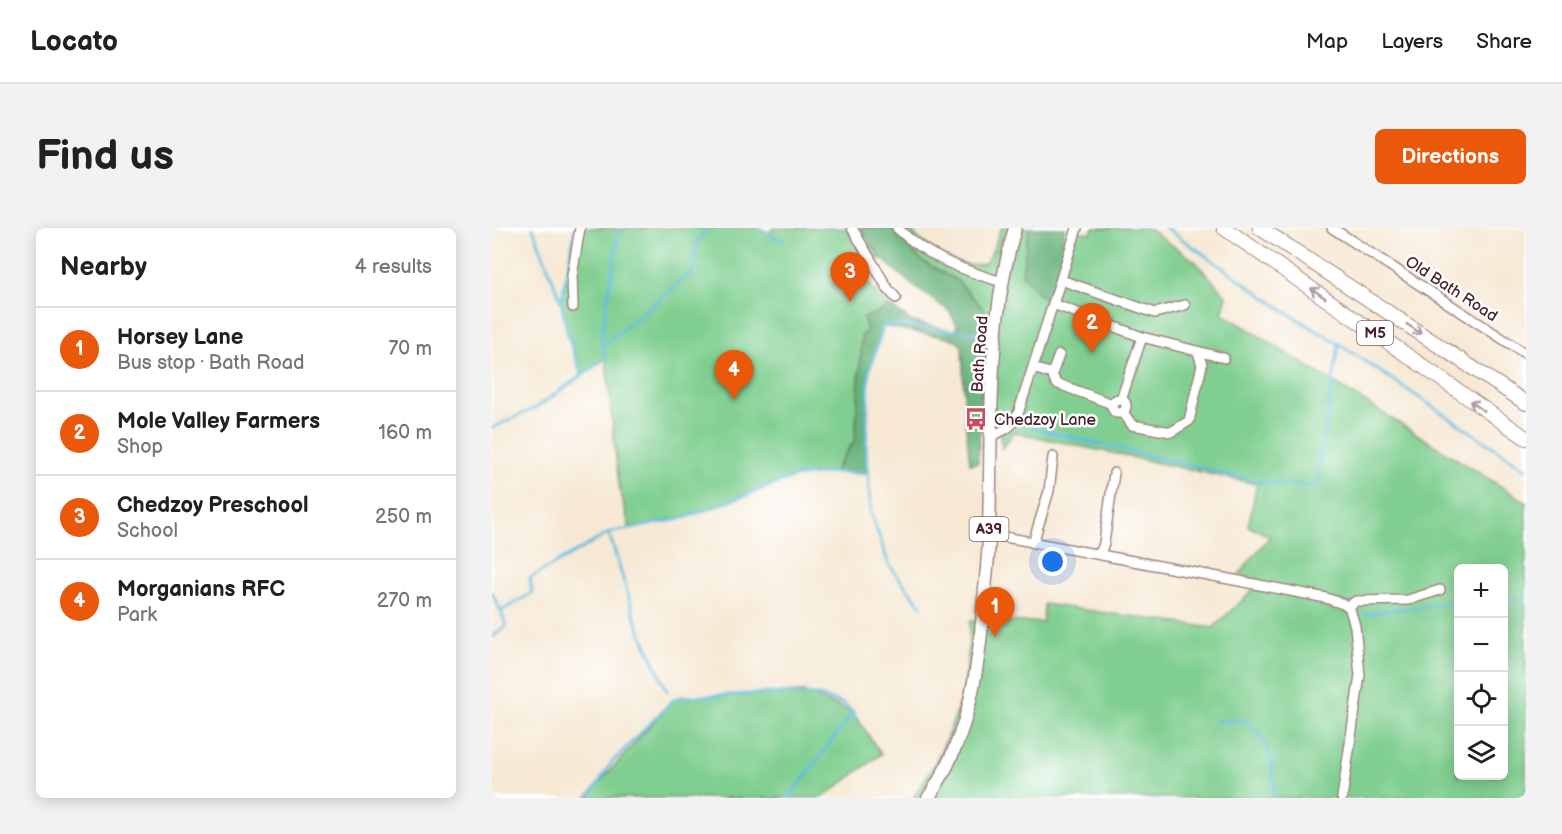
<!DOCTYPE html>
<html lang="en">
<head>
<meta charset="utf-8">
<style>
  :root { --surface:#fff; --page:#f2f2f2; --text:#202124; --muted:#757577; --line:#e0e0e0; --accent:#ea580c }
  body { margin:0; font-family:"Balsamiq Sans",sans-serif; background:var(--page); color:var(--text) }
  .controls { position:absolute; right:18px; bottom:18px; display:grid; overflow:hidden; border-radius:9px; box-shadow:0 3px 15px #0003 }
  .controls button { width:54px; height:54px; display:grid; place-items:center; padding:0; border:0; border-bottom:2px solid var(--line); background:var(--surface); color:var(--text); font:30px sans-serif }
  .you { position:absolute; left:561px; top:334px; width:21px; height:21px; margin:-15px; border:4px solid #fff; border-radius:50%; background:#1a73e8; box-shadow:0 0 0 9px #1a73e833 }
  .badge { display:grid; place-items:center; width:39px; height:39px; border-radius:50%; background:var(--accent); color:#fff; font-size:20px; font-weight:700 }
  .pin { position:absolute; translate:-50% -50px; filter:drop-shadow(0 2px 3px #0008) }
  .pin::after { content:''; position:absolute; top:32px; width:21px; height:18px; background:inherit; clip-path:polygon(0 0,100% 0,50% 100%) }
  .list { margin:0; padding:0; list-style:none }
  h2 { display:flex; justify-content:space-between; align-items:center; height:78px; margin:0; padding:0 24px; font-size:26px }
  h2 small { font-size:20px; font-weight:400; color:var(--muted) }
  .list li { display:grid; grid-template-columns:39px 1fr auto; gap:18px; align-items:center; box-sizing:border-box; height:84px; padding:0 24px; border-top:2px solid var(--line) }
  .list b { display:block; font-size:22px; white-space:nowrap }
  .list p { margin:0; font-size:20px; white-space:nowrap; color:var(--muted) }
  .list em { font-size:20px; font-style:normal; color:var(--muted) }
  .icon { flex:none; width:33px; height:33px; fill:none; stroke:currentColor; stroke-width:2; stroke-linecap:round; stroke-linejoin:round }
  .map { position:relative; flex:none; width:1034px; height:570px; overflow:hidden; border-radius:9px }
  header { display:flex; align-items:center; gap:36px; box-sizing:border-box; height:84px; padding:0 30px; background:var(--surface); border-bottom:2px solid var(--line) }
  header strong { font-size:28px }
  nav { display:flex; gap:33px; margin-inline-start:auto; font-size:21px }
  .intro { display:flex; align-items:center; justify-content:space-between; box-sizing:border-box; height:144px; padding:0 36px }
  h1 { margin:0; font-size:42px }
  .button { padding:15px 27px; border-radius:9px; background:var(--accent); color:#fff; font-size:21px; font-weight:700 }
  main { display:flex; gap:36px; padding:0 36px }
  aside { flex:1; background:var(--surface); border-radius:9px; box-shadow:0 3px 15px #0003 }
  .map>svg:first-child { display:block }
  .green { fill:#80cf90; stroke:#65775e; stroke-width:1.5; fill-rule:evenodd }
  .forest { fill:#68b27a; stroke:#596852; stroke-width:1.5 }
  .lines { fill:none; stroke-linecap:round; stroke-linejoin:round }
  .stream { stroke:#61bcdf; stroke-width:3 }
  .minor-casing { stroke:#a0847f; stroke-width:12 }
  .major-casing { stroke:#a0847f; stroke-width:15 }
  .highway-casing { stroke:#a0847f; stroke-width:16 }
  .minor { stroke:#fff; stroke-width:9 }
  .major { stroke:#fff; stroke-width:12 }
  .highway { stroke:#fff; stroke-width:14 }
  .oneway { stroke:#ae9aa0 }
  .labels { text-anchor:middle; stroke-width:5; stroke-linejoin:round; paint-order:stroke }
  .shield { fill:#fff; stroke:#80626b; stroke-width:1.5 }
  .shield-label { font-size:15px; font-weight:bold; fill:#4a1f2b }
  .street-label { font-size:16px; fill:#4a1f2b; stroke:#fff }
  .poi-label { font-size:16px; fill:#4a1f2b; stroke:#fff; text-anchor:start }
</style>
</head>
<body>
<header>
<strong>Locato</strong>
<nav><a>Map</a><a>Layers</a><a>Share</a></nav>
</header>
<div class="intro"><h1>Find us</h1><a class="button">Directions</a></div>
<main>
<aside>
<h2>Nearby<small>4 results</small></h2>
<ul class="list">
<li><span class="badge">1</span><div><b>Horsey Lane</b><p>Bus stop · Bath Road</p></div><em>70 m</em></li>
<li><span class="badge">2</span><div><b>Mole Valley Farmers</b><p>Shop</p></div><em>160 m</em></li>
<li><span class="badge">3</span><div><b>Chedzoy Preschool</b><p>School</p></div><em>250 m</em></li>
<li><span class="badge">4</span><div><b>Morganians RFC</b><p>Park</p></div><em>270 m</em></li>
</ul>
</aside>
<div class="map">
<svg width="1034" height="570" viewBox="0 0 1034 570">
  <rect width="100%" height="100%" fill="#fff"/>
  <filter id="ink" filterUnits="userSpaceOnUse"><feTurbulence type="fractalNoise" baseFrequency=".0167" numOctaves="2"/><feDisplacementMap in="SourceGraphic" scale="12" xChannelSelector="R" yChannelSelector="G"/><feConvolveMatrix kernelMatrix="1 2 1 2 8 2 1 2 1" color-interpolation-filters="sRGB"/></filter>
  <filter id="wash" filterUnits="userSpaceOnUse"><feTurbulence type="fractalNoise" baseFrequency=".008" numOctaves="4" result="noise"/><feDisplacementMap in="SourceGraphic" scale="24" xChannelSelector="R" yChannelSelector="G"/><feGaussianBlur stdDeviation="1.35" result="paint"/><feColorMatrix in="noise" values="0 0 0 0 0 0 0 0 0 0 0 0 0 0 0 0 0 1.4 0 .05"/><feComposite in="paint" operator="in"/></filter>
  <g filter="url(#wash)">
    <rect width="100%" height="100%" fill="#f6e8d3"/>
    <g class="green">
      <polygon points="84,0 120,0 131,3 132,0 267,0 278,5 281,0 393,0 409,19 366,43 396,77 380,98 370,107 363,212 341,244 302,249 192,290 138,301 127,258 114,132 112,130 90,147 76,108 69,74"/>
      <path d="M399,0H415C434,18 466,44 493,35L501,22L509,0H537L530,46L561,76L584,3L599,5L601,0H656L704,34L735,69L730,85L1034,274V570H421C443,539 460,503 470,466C476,445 477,415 478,393L551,394L552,376L721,400L770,353L747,346L778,308L756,298L765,256L522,204L510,220L504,180L490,170L494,84L466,53L430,33ZM966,340H1011V548H966Z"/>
      <polygon points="311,464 361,484 389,526 330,570 94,570 181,472 189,469"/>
    </g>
    <g class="forest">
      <polygon points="369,0 399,0 430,33 466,53 494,84 486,235 478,236 473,192 470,118 462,111 391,98 377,143 374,220 376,246 341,244 363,212 370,107 375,102 371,90 391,82 396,77 421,94 463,103 465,97 457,83 420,57 388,29"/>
      <polygon points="537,0 573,0 569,35 557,73 546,65 530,46"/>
    </g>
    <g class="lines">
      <g class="stream">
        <polyline points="41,0 69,74"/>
        <polyline points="267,0 293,14"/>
        <polyline points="674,0 797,86 847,116 1034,241"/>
        <polyline points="83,2 69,74 76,108 90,147"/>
        <polyline points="111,118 109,110 128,0"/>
        <polyline points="0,200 45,179 110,133 113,130 111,118 200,44 204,16 215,0"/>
        <polyline points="540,200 763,253 824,259 847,116"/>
        <polyline points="117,305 145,396 175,463"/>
        <polyline points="0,365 9,383"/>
        <polyline points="1011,371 1034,370"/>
        <polyline points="429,378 397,337 379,285 374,220 377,143 392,96 486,105"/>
        <polyline points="873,386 966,373"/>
        <polyline points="0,409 14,398 9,383 40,365 38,350 117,305 192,290 302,249 341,244 376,246"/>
        <path d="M723,494L751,491C781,511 781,538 782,570"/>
        <polyline points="97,570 120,534 181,472 189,469 283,465 325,467 352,476 361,484"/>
        <polyline points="297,570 361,484 364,491"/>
      </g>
    </g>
  </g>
  <g filter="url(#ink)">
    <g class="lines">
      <g class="minor-casing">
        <g id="minor">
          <polyline points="360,0 396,61 404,70"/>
          <path d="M405,0C435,29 470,42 510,54"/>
          <polyline points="840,0 1034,126"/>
          <polyline points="569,52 663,85 693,77"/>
          <polyline points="561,76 650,109 629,172"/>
          <polyline points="81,79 80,48 88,0"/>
          <polyline points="650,109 732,130"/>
          <polyline points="541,140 560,146 567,127"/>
          <polyline points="560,146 564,155 620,176"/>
          <circle cx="627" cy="178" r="7"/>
          <polyline points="631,184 640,197 679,204 697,193 710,137 706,124"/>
          <path d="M498,208C512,203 520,200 526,186L585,0"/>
          <polyline points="497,306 737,351 834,370 857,378 863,398 868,447 850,570"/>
          <polyline points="541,315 557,263 561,229"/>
          <polyline points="608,326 612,315 622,245"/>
          <polyline points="857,378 864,373 916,372 948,362"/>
        </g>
      </g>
      <g class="major-casing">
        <path id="major" d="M436,570C477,511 487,441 492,371C494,349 497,326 497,303C500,202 494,98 523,0"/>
      </g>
      <g class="highway-casing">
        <g id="highway">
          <polyline points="732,0 1034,210"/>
          <polyline points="768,0 1034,175"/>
        </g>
      </g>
      <use href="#minor" class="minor"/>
      <use href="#major" class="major"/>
      <use href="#highway" class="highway"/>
    </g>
    <defs><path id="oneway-shaft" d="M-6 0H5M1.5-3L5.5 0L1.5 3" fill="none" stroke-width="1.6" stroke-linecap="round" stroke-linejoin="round" transform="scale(1.5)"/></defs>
    <g class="oneway">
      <use href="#oneway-shaft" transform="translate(826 65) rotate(-145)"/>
      <use href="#oneway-shaft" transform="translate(922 101) rotate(33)"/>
      <use href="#oneway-shaft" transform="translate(985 178) rotate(-145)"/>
    </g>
  </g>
  <defs>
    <g id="bus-bare" transform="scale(1.8)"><path d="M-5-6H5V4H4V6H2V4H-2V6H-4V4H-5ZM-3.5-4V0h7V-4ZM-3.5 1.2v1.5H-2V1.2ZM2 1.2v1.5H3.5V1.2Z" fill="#d1495b" stroke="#fff" stroke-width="2.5" paint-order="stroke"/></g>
  </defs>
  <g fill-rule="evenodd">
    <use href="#bus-bare" x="484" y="191"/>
  </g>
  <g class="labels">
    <g class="shield">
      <rect x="865" y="93" width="36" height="24" rx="4.5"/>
      <rect x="477.5" y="289" width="39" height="24" rx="4.5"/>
    </g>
    <g class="shield-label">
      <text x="883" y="110">M5</text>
      <text x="497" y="306">A39</text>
    </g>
    <g class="street-label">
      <text transform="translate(960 60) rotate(33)" y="6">Old Bath Road</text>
      <text transform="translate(487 126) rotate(-86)" y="6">Bath Road</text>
    </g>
    <g class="poi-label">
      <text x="502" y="197">Chedzoy Lane</text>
    </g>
  </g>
</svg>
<div class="controls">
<button>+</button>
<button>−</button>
<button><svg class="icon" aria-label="locate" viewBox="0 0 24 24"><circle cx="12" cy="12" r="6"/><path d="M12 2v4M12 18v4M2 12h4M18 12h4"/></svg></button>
<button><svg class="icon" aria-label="layers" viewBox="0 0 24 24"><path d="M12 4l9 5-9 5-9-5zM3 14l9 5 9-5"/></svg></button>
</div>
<div class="you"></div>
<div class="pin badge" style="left:503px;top:409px">1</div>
<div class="pin badge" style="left:600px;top:125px">2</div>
<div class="pin badge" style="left:358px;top:74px">3</div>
<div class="pin badge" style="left:242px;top:172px">4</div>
</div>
</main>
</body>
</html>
